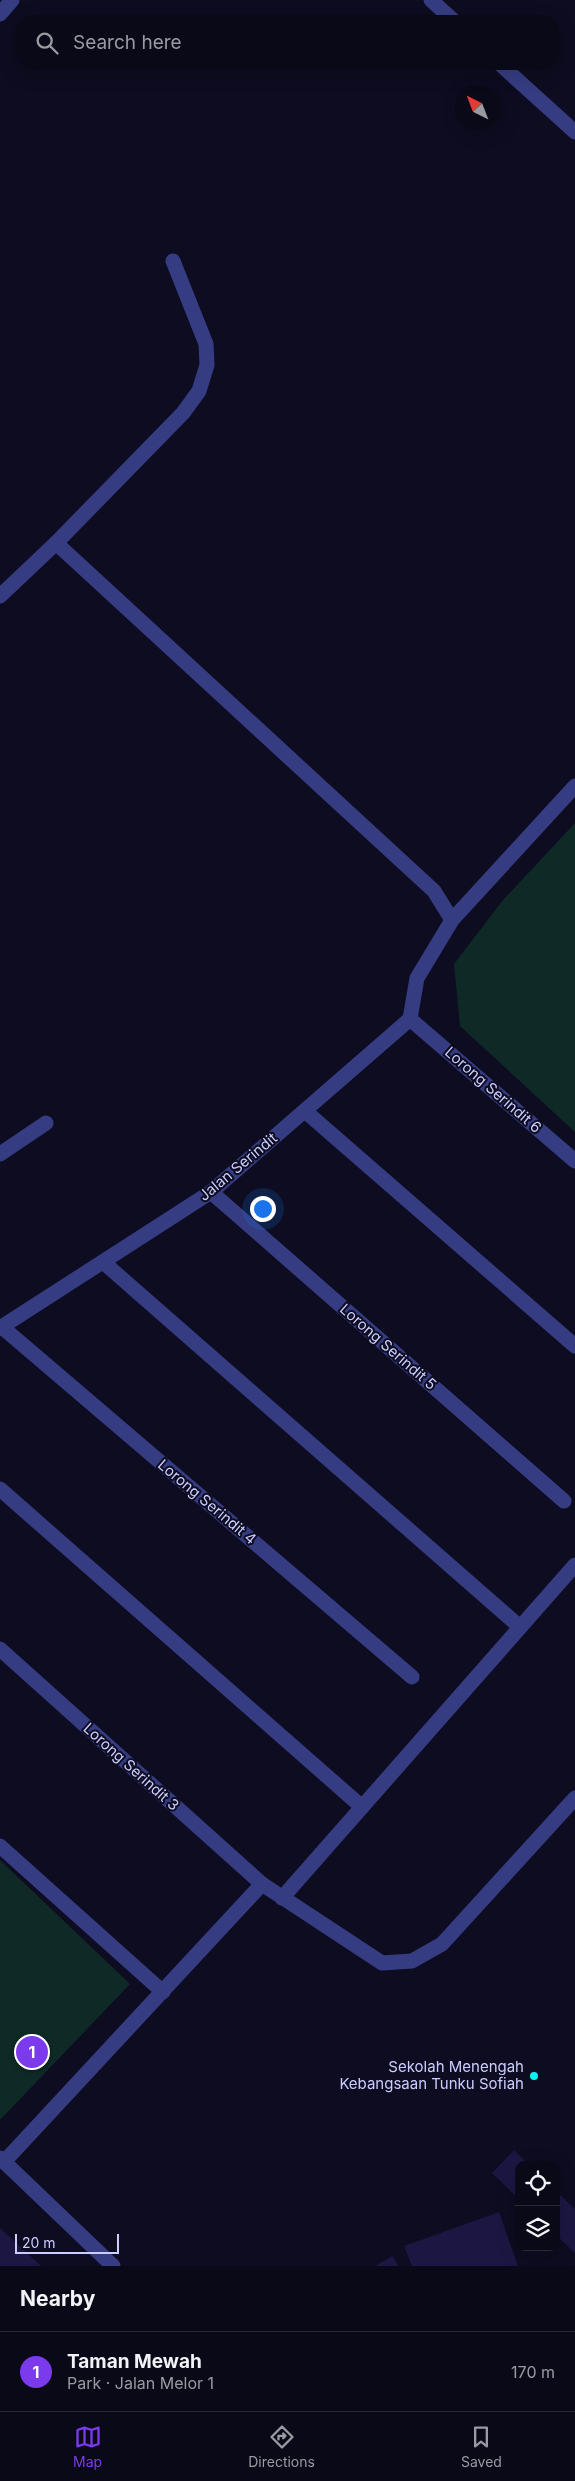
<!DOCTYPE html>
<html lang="en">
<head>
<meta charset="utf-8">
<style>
  :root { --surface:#0a0918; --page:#181725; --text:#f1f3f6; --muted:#999aa2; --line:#2a2a37; --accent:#7c3aed }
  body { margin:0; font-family:Inter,sans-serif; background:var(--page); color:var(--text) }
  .controls { position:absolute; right:15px; bottom:15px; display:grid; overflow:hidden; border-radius:10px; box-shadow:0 5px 20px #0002 }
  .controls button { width:45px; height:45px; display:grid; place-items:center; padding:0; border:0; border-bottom:1px solid var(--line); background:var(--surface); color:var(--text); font:25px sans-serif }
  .compass { position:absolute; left:455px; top:85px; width:45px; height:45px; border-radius:50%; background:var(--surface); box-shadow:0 5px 20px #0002; rotate:318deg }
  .scale { position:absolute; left:15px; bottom:12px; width:104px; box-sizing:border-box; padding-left:5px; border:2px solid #cbccff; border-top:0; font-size:14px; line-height:18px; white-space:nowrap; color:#cbccff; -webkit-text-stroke:4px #0d0c20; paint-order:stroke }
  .you { position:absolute; left:262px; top:1208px; width:18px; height:18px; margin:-12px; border:4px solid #fff; border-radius:50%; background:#1a73e8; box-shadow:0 0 0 8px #1a73e833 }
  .badge { display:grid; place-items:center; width:32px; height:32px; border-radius:50%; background:var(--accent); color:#fff; font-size:16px; font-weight:700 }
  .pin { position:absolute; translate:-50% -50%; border:2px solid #fff; box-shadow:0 1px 5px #0006 }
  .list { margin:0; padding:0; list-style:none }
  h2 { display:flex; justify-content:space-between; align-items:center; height:65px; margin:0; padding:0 20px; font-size:21px }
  h2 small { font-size:16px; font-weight:400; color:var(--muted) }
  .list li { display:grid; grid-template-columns:32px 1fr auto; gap:15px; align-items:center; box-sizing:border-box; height:80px; padding:0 20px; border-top:1px solid var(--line) }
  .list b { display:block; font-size:19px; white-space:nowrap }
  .list p { margin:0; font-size:16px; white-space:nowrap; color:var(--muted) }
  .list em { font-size:16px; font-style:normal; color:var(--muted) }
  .icon { flex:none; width:28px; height:28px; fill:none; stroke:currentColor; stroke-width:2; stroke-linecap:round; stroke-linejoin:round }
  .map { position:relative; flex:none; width:575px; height:2266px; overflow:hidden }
  .search { position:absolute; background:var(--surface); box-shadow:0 5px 20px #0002; left:15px; right:15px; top:15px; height:55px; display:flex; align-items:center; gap:12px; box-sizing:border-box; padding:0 18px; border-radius:20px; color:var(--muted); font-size:19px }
  .sheet { height:145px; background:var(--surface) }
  nav { display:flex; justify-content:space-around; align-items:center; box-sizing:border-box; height:70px; border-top:1px solid var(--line); background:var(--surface); font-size:14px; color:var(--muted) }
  nav a { display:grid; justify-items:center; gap:2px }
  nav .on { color:var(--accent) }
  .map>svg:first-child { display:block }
  .green { fill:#0f2a26 }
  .building { fill:#1b1742 }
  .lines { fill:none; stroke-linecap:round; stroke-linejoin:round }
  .minor { stroke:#353c81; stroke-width:15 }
  .poi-dot { fill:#00f6f0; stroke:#0d0c20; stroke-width:2 }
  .labels { text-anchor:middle; stroke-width:4; stroke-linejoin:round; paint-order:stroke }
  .street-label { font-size:15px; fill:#cbccff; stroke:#0d0c20 }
  .poi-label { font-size:15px; fill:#cbccff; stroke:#0d0c20; text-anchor:end }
</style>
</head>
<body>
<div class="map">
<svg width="575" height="2266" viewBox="0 0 575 2266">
  <rect width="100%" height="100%" fill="#0d0c20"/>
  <g class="green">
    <polygon points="575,823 575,1132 460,1026 454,964 503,900"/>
    <polygon points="0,1860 130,1984 0,2120"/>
  </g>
  <g class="building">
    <polygon points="514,2150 529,2165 519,2165 519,2199 492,2173"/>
    <polygon points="556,2191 575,2209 575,2253 556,2235"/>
    <polygon points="499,2212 518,2266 412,2266 404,2246"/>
    <polygon points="0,2228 41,2266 0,2266"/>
    <polygon points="393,2256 398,2266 375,2266"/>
  </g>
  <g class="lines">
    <g class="minor">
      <polyline points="431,0 454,21"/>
      <polyline points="0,14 12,0"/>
      <polyline points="500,64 575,132"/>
      <polyline points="56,543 183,413 199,391 207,365 206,344 173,261"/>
      <polyline points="0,596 56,543 434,891 452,920"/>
      <polyline points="410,1019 417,978 452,920 575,786"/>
      <polyline points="410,1019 575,1161"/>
      <polyline points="305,1111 575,1346"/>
      <polyline points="0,1154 46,1123"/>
      <polyline points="211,1192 564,1501"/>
      <polyline points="103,1262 520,1627"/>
      <polyline points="2,1327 412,1677"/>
      <polyline points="0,1328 211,1192 410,1019"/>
      <polyline points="0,1489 362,1807"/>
      <polyline points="0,1649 262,1884 382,1963 412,1961 442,1944 575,1798"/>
      <polyline points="0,1846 163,1992"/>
      <polyline points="282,1898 575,1565"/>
      <polyline points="0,2158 113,2266"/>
      <polyline points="4,2162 262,1884"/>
    </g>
  </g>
  <circle class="poi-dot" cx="534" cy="2076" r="5"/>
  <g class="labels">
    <g class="street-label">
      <text transform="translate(493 1090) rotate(41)" y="5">Lorong Serindit 6</text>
      <text transform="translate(238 1167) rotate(-40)" y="5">Jalan Serindit</text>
      <text transform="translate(388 1347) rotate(41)" y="5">Lorong Serindit 5</text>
      <text transform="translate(207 1502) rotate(40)" y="5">Lorong Serindit 4</text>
      <text transform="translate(131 1767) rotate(42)" y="5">Lorong Serindit 3</text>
    </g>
    <g class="poi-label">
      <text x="524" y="2072">Sekolah Menengah<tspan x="524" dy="17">Kebangsaan Tunku Sofiah</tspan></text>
    </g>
  </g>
</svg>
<div class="controls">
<button><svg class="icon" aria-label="locate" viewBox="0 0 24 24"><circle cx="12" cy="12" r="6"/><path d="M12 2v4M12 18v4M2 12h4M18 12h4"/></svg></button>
<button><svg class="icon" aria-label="layers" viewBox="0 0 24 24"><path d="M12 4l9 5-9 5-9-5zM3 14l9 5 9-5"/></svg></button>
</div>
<svg class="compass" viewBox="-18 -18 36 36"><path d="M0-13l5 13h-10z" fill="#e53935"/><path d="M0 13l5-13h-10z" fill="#999aa2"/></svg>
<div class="scale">20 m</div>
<div class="you"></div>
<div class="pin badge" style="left:32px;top:2052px">1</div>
<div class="search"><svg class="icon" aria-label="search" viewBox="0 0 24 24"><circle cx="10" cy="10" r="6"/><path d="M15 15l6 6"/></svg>Search here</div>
</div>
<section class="sheet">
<h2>Nearby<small></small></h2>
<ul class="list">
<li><span class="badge">1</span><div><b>Taman Mewah</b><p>Park · Jalan Melor 1</p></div><em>170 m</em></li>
</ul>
</section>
<nav>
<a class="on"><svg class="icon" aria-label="map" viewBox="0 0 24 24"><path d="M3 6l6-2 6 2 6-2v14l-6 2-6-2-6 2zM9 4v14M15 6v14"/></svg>Map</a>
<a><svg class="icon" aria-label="directions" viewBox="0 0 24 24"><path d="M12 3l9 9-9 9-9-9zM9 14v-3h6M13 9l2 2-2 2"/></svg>Directions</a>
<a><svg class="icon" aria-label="saved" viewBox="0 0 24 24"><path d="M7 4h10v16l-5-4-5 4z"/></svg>Saved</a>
</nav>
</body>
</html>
